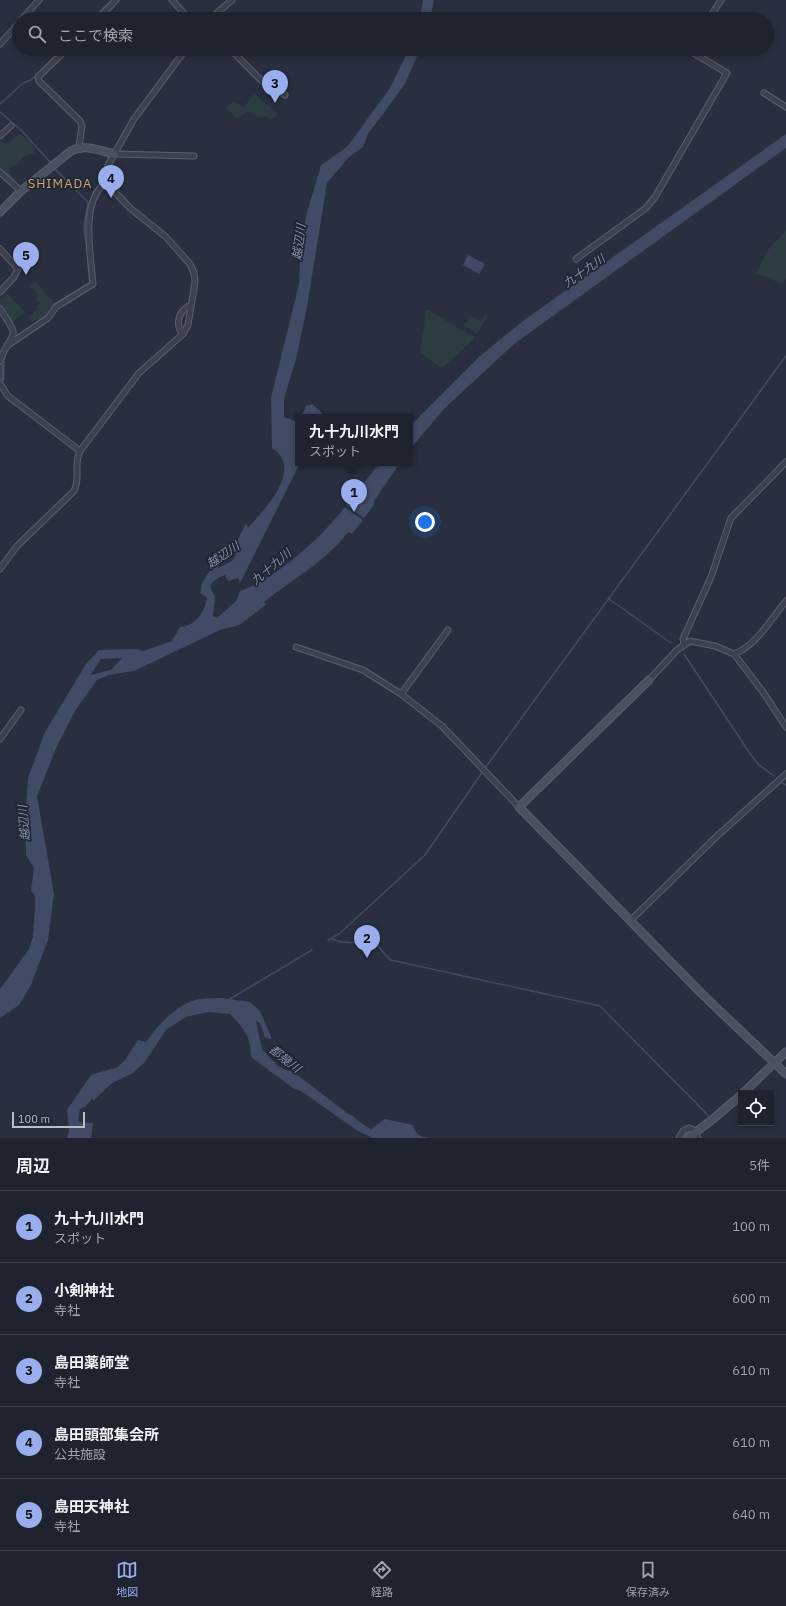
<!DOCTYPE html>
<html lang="ja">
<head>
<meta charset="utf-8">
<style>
  :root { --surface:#1f232f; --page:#2c2f3b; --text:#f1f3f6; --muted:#a1a4aa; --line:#3c404b; --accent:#9aadee }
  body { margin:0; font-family:"IBM Plex Sans","Noto Sans JP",sans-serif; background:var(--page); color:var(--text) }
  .controls { position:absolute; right:12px; bottom:12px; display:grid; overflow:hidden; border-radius:0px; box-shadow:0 2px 6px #0003 }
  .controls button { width:36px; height:36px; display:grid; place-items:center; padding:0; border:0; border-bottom:1px solid var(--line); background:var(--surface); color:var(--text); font:20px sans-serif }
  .scale { position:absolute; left:12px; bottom:10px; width:73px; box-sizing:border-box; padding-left:4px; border:2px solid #b9bdc9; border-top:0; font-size:11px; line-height:14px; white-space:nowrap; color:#b9bdc9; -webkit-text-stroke:3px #212634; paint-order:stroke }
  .you { position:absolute; left:425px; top:522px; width:14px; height:14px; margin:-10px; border:3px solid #fff; border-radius:50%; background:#1a73e8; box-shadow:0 0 0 6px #1a73e833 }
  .badge { display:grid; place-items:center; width:26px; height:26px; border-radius:50%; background:var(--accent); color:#111; font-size:13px; font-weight:700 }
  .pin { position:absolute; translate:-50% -33px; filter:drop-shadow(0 1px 2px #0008) }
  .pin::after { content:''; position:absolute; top:21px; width:14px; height:12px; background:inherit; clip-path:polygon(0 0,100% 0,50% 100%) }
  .popup { position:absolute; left:295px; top:414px; width:118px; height:52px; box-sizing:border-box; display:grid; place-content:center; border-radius:0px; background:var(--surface); filter:drop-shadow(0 1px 3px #0005); font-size:13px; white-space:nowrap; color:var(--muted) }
  .popup b { font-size:15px; color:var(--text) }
  .popup::after { content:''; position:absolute; left:50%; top:100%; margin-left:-8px; border:8px solid transparent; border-top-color:var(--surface) }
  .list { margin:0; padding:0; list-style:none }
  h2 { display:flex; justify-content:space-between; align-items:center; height:52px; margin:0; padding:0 16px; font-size:17px }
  h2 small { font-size:13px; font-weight:400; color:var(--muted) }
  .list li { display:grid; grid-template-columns:26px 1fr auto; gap:12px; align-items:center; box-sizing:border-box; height:72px; padding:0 16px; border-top:1px solid var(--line) }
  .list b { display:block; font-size:15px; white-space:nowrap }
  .list p { margin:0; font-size:13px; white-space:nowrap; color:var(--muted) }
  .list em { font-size:13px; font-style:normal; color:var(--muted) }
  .icon { flex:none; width:22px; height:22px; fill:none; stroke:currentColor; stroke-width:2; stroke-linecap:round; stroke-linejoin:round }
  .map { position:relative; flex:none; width:786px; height:1138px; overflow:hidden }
  .search { position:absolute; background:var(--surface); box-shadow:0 2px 6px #0003; left:12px; right:12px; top:12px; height:44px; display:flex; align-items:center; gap:10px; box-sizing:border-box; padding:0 14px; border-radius:22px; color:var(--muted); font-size:15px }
  .sheet { height:412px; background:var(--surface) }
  nav { display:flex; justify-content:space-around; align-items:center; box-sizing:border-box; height:56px; border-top:1px solid var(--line); background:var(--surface); font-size:11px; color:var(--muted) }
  nav a { display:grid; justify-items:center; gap:2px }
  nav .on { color:var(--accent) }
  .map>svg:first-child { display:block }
  .green { fill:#2c3c41 }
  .water { fill:#414b66; fill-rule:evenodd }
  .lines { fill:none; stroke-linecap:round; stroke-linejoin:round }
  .stream { stroke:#414b66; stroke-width:1.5 }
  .street-casing { stroke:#5a5f6c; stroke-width:7 }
  .secondary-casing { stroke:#5a5f6c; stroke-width:9 }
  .street { stroke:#3d414f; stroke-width:5 }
  .secondary { stroke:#4b5061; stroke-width:7 }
  .labels { text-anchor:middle; stroke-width:3.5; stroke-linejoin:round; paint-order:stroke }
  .water-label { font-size:12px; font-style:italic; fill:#848fad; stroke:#212634 }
  .quarter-label { font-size:13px; letter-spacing:1px; fill:#cba773; stroke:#212634 }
</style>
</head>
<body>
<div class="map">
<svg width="786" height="1138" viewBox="0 0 786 1138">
  <rect width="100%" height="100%" fill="#292f3f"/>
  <g class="green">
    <polygon points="255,94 278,114 272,120 264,116 258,118 249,111 236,119 226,107 234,101 243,107"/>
    <polygon points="19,133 31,142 35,150 34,153 22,158 19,163 11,168 9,172 16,180 15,183 3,176 3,171 0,169 0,141 8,144"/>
    <polygon points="786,230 786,279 782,284 756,273 768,250"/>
    <polygon points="35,281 54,303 46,315 33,322 29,317 37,309 36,307 40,303 36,299 39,296 30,286"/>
    <polygon points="8,294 25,312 12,322 0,306 0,300"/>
    <polygon points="428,310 474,337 473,340 442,368 420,353 426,311"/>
    <polygon points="485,314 488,316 478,332 476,333 464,326 470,315 480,321"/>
  </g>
  <g class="water">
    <polygon points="423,0 434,0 430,19 420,19"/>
    <path d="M409,49H420L405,84L368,134L363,147L349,157L327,183L307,307L296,359L284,398V417L298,422V463H300L240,583L238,578L228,581L225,575C218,578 214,579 210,586L215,597L213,616L217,618L236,601L240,591C277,578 321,538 345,507L363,520L352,534L348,532C326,561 292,580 264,602L266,605L239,625L220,630L134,671L109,675L97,680L75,711L57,746L37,796L54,894L48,940L31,985L19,1005L0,1018V989L29,949L33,937L35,907V896L31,891L34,868L26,855V810L28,778L45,732L86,664L99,650L137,649L143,651L172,641L180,627C195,626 205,613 207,597L200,593L202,583L216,561H221L218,568L232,561L236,555L233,550L246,523L248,528C264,510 305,469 272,448L271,398L299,284L300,260L306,216L321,165L347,147L390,88ZM122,658L111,670L90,675L101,659Z"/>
    <polygon points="786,134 786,148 514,344 445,408 410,449 410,426 480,356 523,321"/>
    <polygon points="468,255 485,264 479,274 463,265"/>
    <polygon points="312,404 322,413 320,417 301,417 306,406"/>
    <polygon points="380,463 400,463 374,501 374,505 364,518 346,505"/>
    <path d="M222,998L250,1002L260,1011L272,1039L265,1038L260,1023L256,1021L262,1049L277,1065L285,1070L292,1071L347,1113C356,1117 361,1124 371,1129L385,1119L413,1125C415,1134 420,1137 429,1138H373L358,1131L301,1091L293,1088L251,1057C251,1036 244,1029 230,1014L208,1012L186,1017L166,1030L145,1062L133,1073L112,1083L93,1101L92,1098L86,1106L80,1109L78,1121L80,1122L93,1123L91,1138H67L69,1131L67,1110L91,1075L118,1067L125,1060L138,1040L146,1042C158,1025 177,1003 200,999C207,998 215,998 222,998Z"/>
  </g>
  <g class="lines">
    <g class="stream">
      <polyline points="91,19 112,0"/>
      <polyline points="0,104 23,83 31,80 62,49"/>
      <polyline points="0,112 21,130 51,163"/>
      <polyline points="54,168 88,202 84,227 87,250"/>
      <polyline points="51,310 54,304 90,283 88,263"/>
      <polyline points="24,331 47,315"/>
      <polyline points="2,383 4,378 4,358"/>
      <polyline points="609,599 671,643"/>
      <polyline points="684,654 751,755 759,765 774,776"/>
      <polyline points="485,768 786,356"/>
      <polyline points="782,783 786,785"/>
      <path d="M331,939L342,942L375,944C382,948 384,956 391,960L600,1006L704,1111L708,1116"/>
      <polyline points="328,940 339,934 425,855 483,771"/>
      <polyline points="230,999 312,950"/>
    </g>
    <g class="street-casing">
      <g id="street">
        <polyline points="172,0 189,19"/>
        <polyline points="22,19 39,0"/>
        <polyline points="98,19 116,0"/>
        <polyline points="210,19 232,0"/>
        <polyline points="709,19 721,0"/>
        <polyline points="0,44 19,23"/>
        <polyline points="67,49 38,77 39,81 80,121 82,126 79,147"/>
        <polyline points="230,49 262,81 285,95"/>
        <polyline points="764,93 786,107"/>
        <polyline points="0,136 11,126"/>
        <polyline points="114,154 194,156"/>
        <polyline points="0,172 21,191"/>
        <polyline points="0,249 18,269 14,277 0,292"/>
        <polyline points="576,259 646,208 655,197 727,73 690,51 691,49"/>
        <path d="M0,309C23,342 11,329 0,361"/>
        <path d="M183,334C174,324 179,310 191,305"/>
        <path d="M8,345L48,318L56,307L93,284C91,256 79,200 107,182"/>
        <polyline points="0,367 0,377"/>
        <polyline points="0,384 8,396 80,451"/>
        <path d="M0,569L17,546L74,491C81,478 73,465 80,451L139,373L183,334L188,325L195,282L194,273L190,264L166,237L130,208L112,189L106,176L108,165L134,119L186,49"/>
        <polyline points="684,644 683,639 711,577 731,518 786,462"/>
        <polyline points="296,647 363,670 401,694 442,726 519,807"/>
        <polyline points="734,654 763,692 786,727"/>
        <path d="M649,680L677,650L690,641L715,646L734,654C757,645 771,619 786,601"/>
        <polyline points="401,694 448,630"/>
        <polyline points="0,739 21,710"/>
        <polyline points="630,921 716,837 786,774"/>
        <polyline points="679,1138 683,1131 689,1128 694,1130 698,1138"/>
      </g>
    </g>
    <g class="secondary-casing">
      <g id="secondary">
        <path d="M0,212L21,191L71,151C85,144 99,150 114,154"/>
        <polyline points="649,680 519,807 702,994 786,1074"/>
        <polyline points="743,1093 786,1052"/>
        <polyline points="688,1138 713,1119 741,1095"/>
      </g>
    </g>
    <use href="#street" class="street"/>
    <use href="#secondary" class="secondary"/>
  </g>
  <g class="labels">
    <g class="water-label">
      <text transform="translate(299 242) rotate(-82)" y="4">越辺川</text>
      <text transform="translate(584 271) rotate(-35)" y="4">九十九川</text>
      <text transform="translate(223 555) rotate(-34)" y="4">越辺川</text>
      <text transform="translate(271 567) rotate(-40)" y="4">九十九川</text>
      <text transform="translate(24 823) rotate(-95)" y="4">越辺川</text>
      <text transform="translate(285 1059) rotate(38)" y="4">都幾川</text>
    </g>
    <g class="quarter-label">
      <text x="60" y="188">SHIMADA</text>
    </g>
  </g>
</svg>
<div class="controls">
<button><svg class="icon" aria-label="locate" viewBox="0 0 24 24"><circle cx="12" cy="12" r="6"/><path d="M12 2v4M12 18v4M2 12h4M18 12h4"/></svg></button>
</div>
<div class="scale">100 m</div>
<div class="you"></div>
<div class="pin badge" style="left:354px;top:512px">1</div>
<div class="popup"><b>九十九川水門</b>スポット</div>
<div class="pin badge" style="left:367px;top:958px">2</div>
<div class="pin badge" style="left:275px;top:103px">3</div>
<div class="pin badge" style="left:111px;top:198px">4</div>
<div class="pin badge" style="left:26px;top:275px">5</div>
<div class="search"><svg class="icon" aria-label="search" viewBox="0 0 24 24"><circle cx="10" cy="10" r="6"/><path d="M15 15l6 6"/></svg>ここで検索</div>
</div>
<section class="sheet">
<h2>周辺<small>5件</small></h2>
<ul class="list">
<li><span class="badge">1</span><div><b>九十九川水門</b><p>スポット</p></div><em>100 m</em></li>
<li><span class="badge">2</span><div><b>小剣神社</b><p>寺社</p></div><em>600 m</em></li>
<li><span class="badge">3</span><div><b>島田薬師堂</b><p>寺社</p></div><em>610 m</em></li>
<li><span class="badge">4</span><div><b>島田頭部集会所</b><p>公共施設</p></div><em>610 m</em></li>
<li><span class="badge">5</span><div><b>島田天神社</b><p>寺社</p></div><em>640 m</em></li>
</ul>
</section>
<nav>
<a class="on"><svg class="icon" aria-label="map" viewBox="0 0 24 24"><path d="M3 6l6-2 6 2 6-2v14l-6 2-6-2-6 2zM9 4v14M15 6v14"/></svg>地図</a>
<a><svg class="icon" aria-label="directions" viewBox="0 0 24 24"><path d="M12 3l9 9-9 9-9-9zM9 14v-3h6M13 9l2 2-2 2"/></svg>経路</a>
<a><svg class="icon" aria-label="saved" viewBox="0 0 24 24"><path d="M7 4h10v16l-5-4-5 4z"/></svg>保存済み</a>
</nav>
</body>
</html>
